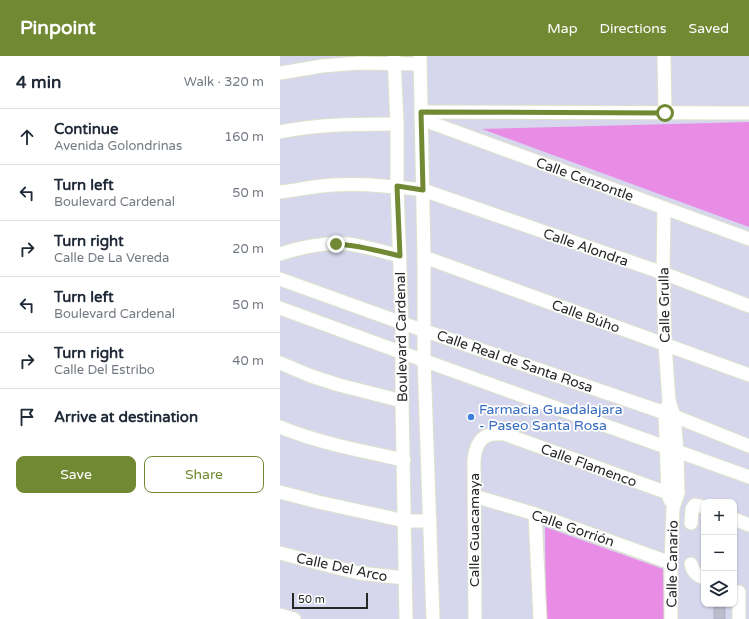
<!DOCTYPE html>
<html lang="en">
<head>
<meta charset="utf-8">
<style>
  :root { --surface:#fff; --page:#f2f2f3; --text:#1f2937; --muted:#747a83; --line:#e0e1e3; --accent:#718933 }
  body { margin:0; font-family:"Varela Round",sans-serif; background:var(--page); color:var(--text) }
  .controls { position:absolute; right:12px; bottom:12px; display:grid; overflow:hidden; border-radius:8px; box-shadow:0 1px 3px #0004 }
  .controls button { width:36px; height:36px; display:grid; place-items:center; padding:0; border:0; border-bottom:1px solid var(--line); background:var(--surface); color:var(--text); font:20px sans-serif }
  .scale { position:absolute; left:12px; bottom:10px; width:76px; box-sizing:border-box; padding-left:4px; border:2px solid #272727; border-top:0; font-size:11px; line-height:14px; white-space:nowrap; color:#272727; -webkit-text-stroke:3px #fff; paint-order:stroke }
  .stop { position:absolute; width:12px; height:12px; margin:-9px; border:3px solid #718933; border-radius:50%; background:#fff }
  .stop.end { background:#718933; border-color:#fff; box-shadow:0 1px 4px #0008 }
  .list { margin:0; padding:0; list-style:none }
  h2 { display:flex; justify-content:space-between; align-items:center; height:52px; margin:0; padding:0 16px; font-size:17px }
  h2 small { font-size:13px; font-weight:400; color:var(--muted) }
  .list li { display:grid; grid-template-columns:26px 1fr auto; gap:12px; align-items:center; box-sizing:border-box; height:56px; padding:0 16px; border-top:1px solid var(--line) }
  .list b { display:block; font-size:15px; white-space:nowrap }
  .list p { margin:0; font-size:13px; white-space:nowrap; color:var(--muted) }
  .list em { font-size:13px; font-style:normal; color:var(--muted) }
  .actions { display:flex; gap:8px; padding:12px 16px }
  .actions a { flex:1; padding:9px 0; border:1px solid var(--accent); border-radius:8px; text-align:center; font-size:14px; color:var(--accent) }
  .actions .main { background:var(--accent); color:#fff }
  .icon { flex:none; width:22px; height:22px; fill:none; stroke:currentColor; stroke-width:2; stroke-linecap:round; stroke-linejoin:round }
  .map { position:relative; flex:none; width:469px; height:563px; overflow:hidden }
  header { display:flex; align-items:center; gap:24px; box-sizing:border-box; height:56px; padding:0 20px; background:var(--accent); color:#fff }
  header strong { font-size:19px }
  nav { display:flex; gap:22px; margin-inline-start:auto; font-size:14px }
  main { display:flex }
  aside { flex:1; background:var(--surface) }
  .map>svg:first-child { display:block }
  .green { fill:#e98ce5 }
  .building { fill:#bcbccc; stroke:#b1b0c6 }
  .lines { fill:none; stroke-linecap:round; stroke-linejoin:round }
  .minor-casing { stroke:#dee2cb; stroke-width:15 }
  .minor { stroke:#fff; stroke-width:13 }
  .route { stroke:#718933; stroke-width:5 }
  .shop-dot { fill:#3f7fe0; stroke:#fff; stroke-width:1.5 }
  .labels { text-anchor:middle; stroke-width:3.5; stroke-linejoin:round; paint-order:stroke }
  .street-label { font-size:14px; fill:#272727; stroke:#fff }
  .shop-label { font-size:14px; fill:#366cbe; stroke:#fff; text-anchor:start }
</style>
</head>
<body>
<header>
<strong>Pinpoint</strong>
<nav><a>Map</a><a>Directions</a><a>Saved</a></nav>
</header>
<main>
<aside>
<h2>4 min<small>Walk · 320 m</small></h2>
<ul class="list">
<li><svg class="icon" aria-label="ahead" viewBox="0 0 24 24"><path d="M12 20V5M6 11l6-6 6 6"/></svg><div><b>Continue</b><p>Avenida Golondrinas</p></div><em>160 m</em></li>
<li><svg class="icon" aria-label="left" viewBox="0 0 24 24"><path d="M17 20v-9H6M10 6l-5 5 5 5"/></svg><div><b>Turn left</b><p>Boulevard Cardenal</p></div><em>50 m</em></li>
<li><svg class="icon" aria-label="right" viewBox="0 0 24 24"><path d="M7 20v-9h11M14 6l5 5-5 5"/></svg><div><b>Turn right</b><p>Calle De La Vereda</p></div><em>20 m</em></li>
<li><svg class="icon" aria-label="left" viewBox="0 0 24 24"><path d="M17 20v-9H6M10 6l-5 5 5 5"/></svg><div><b>Turn left</b><p>Boulevard Cardenal</p></div><em>50 m</em></li>
<li><svg class="icon" aria-label="right" viewBox="0 0 24 24"><path d="M7 20v-9h11M14 6l5 5-5 5"/></svg><div><b>Turn right</b><p>Calle Del Estribo</p></div><em>40 m</em></li>
<li><svg class="icon" aria-label="arrive" viewBox="0 0 24 24"><path d="M6 21V4h12l-3 4 3 4H6"/></svg><div><b>Arrive at destination</b></div></li>
</ul>
<div class="actions"><a class="main">Save</a><a>Share</a></div>
</aside>
<div class="map">
<svg width="469" height="563" viewBox="0 0 469 563">
  <rect width="100%" height="100%" fill="#d6d7ec"/>
  <g class="green">
    <polygon points="469,66 469,171 202,73 431,67"/>
    <polygon points="265,471 383,513 384,563 266,563"/>
  </g>
  <rect class="building" x="434" y="548" width="11" height="15"/>
  <g class="lines">
    <g class="minor-casing">
      <g id="minor">
        <polyline points="114,0 117,68 117,130 122,267 122,345 126,563"/>
        <polyline points="140,0 144,201 144,304 153,563"/>
        <polyline points="384,0 385,57"/>
        <polyline points="0,17 42,10 79,7 140,8"/>
        <polyline points="141,56 469,57"/>
        <polyline points="141,63 469,183"/>
        <path d="M0,76C39,68 78,68 117,68"/>
        <path d="M0,136C17,134 35,130 53,129C82,127 113,130 143,134L383,217L469,250"/>
        <polyline points="384,152 383,217 385,288 389,345 394,360 397,395 398,437 393,452 391,507 391,563"/>
        <path d="M0,198C22,191 45,186 68,188C86,190 103,196 120,200"/>
        <polyline points="144,201 469,319"/>
        <polyline points="0,223 122,267 394,360 469,390"/>
        <polyline points="0,252 123,297 469,421"/>
        <polyline points="0,307 31,320 59,329 122,345"/>
        <polyline points="386,352 385,357 388,437 390,444"/>
        <path d="M0,371C39,387 82,395 124,404"/>
        <polyline points="0,436 38,446 125,465 150,465"/>
        <polyline points="194,440 255,458 391,507"/>
        <polyline points="255,458 260,563"/>
        <polyline points="454,463 469,469"/>
        <polyline points="411,467 412,453 415,449 424,451"/>
        <polyline points="0,497 42,508 79,517 125,522"/>
        <path d="M411,508C413,516 416,519 424,522"/>
        <polyline points="459,536 459,563"/>
        <polyline points="0,559 14,563"/>
        <path d="M195,563L194,404C196,384 204,376 224,378L388,437H398"/>
      </g>
    </g>
    <use href="#minor" class="minor"/>
  </g>
  <g class="lines">
    <path class="route" d="M56,188C78,189 99,195 120,200L117,130L143,134L141,56L385,57"/>
  </g>
  <circle class="shop-dot" cx="191" cy="361" r="4"/>
  <g class="labels">
    <g class="street-label">
      <text transform="translate(305 123) rotate(20)" y="5">Calle Cenzontle</text>
      <text transform="translate(306 191) rotate(19)" y="5">Calle Alondra</text>
      <text transform="translate(384 249) rotate(-91)" y="5">Calle Grulla</text>
      <text transform="translate(306 260) rotate(20)" y="5">Calle Búho</text>
      <text transform="translate(121 281) rotate(-91)" y="5">Boulevard Cardenal</text>
      <text transform="translate(235 305) rotate(19)" y="5">Calle Real de Santa Rosa</text>
      <text transform="translate(309 409) rotate(20)" y="5">Calle Flamenco</text>
      <text transform="translate(293 472) rotate(19)" y="5">Calle Gorrión</text>
      <text transform="translate(194 474) rotate(-90)" y="5">Calle Guacamaya</text>
      <text transform="translate(392 508) rotate(-89)" y="5">Calle Canario</text>
      <text transform="translate(62 511) rotate(12)" y="5">Calle Del Arco</text>
    </g>
    <g class="shop-label">
      <text x="199" y="358">Farmacia Guadalajara<tspan x="199" dy="16">- Paseo Santa Rosa</tspan></text>
    </g>
  </g>
</svg>
<div class="controls">
<button>+</button>
<button>−</button>
<button><svg class="icon" aria-label="layers" viewBox="0 0 24 24"><path d="M12 4l9 5-9 5-9-5zM3 14l9 5 9-5"/></svg></button>
</div>
<div class="scale">50 m</div>
<div class="stop" style="left:385px;top:57px"></div>
<div class="stop end" style="left:56px;top:188px"></div>
</div>
</main>
</body>
</html>
